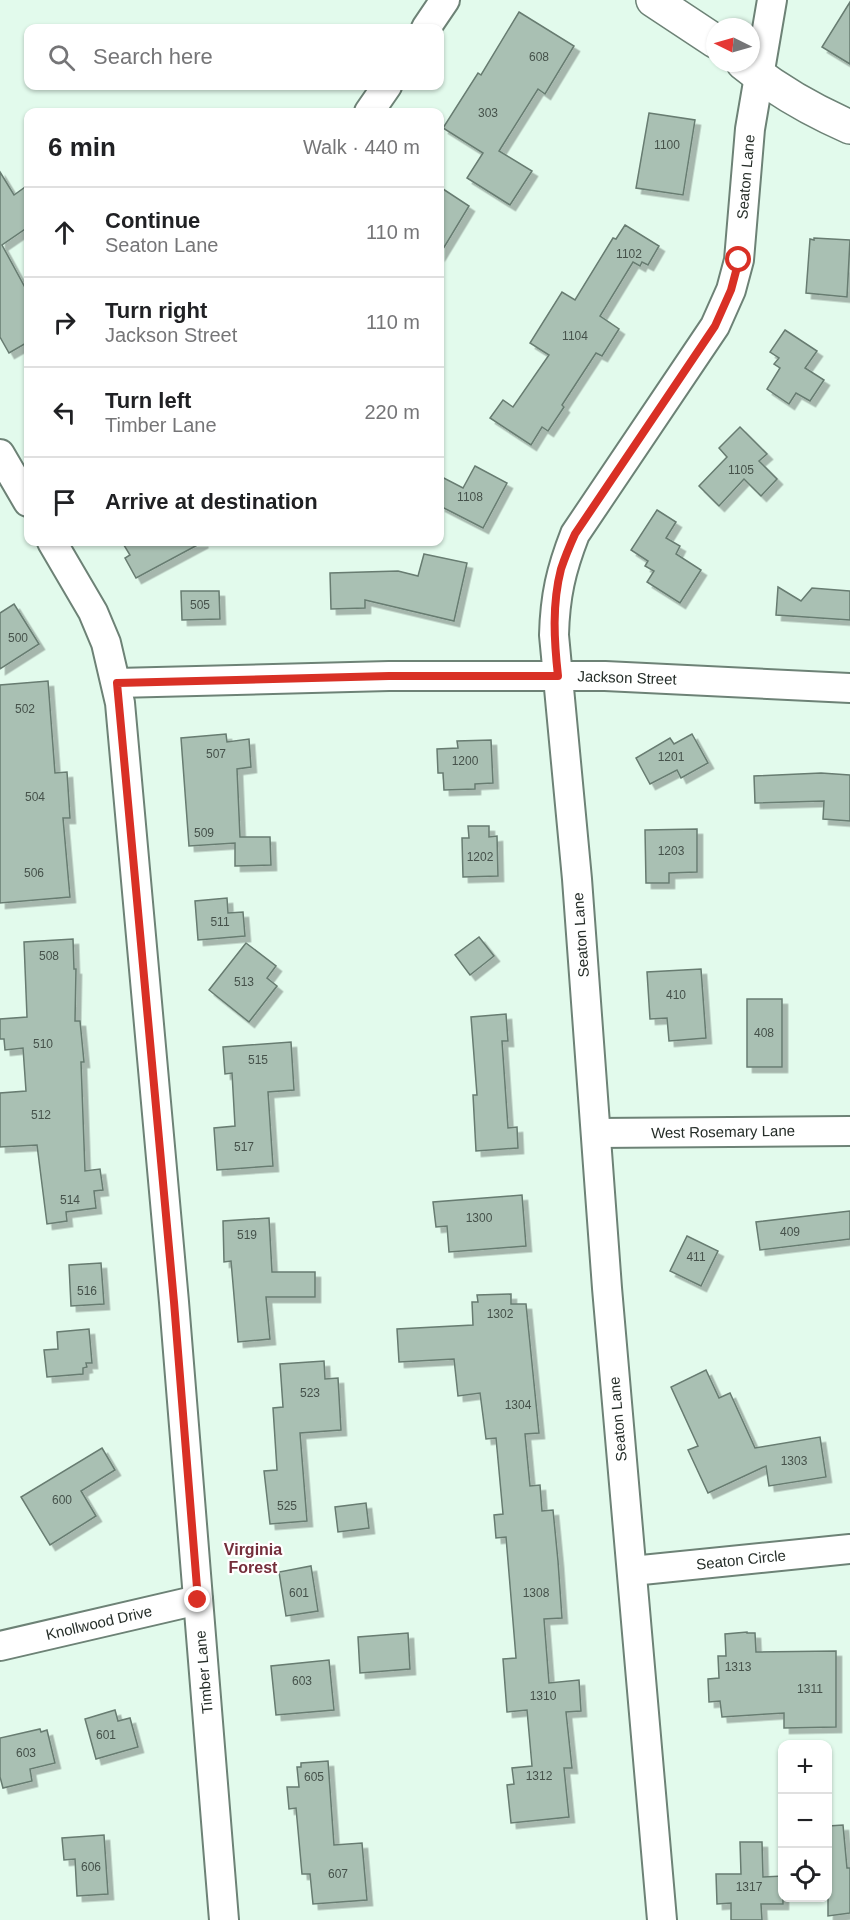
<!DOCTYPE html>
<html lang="en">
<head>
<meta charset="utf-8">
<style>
  :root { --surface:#fff; --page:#f2f2f2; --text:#202124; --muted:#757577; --line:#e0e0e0 }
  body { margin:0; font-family:Arial,sans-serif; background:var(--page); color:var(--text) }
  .controls { position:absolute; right:18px; bottom:18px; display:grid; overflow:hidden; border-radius:12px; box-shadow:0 2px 4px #0004 }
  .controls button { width:54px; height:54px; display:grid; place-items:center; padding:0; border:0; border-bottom:2px solid var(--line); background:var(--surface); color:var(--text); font:30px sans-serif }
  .compass { position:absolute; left:706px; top:18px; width:54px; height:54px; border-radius:50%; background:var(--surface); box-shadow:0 2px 4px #0004; rotate:275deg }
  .stop { position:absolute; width:18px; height:18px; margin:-14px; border:4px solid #d93025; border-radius:50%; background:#fff }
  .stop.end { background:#d93025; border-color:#fff; box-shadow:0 2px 6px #0008 }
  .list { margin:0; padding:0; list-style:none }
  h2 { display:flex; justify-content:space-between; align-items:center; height:78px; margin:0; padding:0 24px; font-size:26px }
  h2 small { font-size:20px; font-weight:400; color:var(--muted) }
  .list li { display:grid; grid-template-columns:39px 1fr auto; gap:18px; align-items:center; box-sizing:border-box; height:90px; padding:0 24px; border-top:2px solid var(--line) }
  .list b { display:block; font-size:22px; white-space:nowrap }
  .list p { margin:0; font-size:20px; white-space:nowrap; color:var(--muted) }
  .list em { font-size:20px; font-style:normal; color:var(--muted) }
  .icon { flex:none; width:33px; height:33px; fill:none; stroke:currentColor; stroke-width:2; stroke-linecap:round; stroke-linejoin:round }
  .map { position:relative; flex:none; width:850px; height:1920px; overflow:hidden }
  .search { position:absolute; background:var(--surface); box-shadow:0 2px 4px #0004; left:24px; top:24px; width:420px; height:66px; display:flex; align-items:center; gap:15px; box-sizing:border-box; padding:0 21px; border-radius:12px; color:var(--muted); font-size:22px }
  .panel { position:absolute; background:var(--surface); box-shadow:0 2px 4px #0004; left:24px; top:108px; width:420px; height:438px; border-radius:12px }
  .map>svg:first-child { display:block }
  .building { fill:#a9c0b3; stroke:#677c71; stroke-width:1.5; filter:url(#shadow) }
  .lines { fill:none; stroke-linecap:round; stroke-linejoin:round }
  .minor-casing { stroke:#6d8276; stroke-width:32 }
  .tertiary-casing { stroke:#6d8276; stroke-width:36 }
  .minor { stroke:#fff; stroke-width:28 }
  .tertiary { stroke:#fff; stroke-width:33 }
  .route { stroke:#d93025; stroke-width:8 }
  .labels { text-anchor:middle; stroke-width:4.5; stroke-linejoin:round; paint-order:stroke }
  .number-label { font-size:12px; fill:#46524b }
  .street-label { font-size:15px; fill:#252d28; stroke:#fff }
  .neighbourhood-label { font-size:16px; font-weight:bold; fill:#742e3b; stroke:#fff }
</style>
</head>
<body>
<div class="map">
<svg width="850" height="1920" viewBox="0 0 850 1920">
  <defs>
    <filter id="shadow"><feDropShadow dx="5.5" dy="5.5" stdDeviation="0" flood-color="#0004"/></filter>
  </defs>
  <rect width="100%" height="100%" fill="#e2faec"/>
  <g class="building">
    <polygon points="850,2 850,64 822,47"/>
    <polygon points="519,12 574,46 545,94 538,89 499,151 532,171 510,205 467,178 483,153 443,128 478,73 481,75"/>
    <polygon points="649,113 695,120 683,195 636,188"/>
    <polygon points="0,172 14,195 28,185 28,227 2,245 28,293 28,342 9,353 0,337"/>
    <polygon points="440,187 469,206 440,254"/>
    <polygon points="625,225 659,246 648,265 642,262 640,266 633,262 600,316 619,329 602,356 596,353 562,405 564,407 548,431 542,427 531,445 490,418 503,400 513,407 549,355 530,343 562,292 575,300 613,238 616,239"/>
    <polygon points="814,238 850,240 847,297 806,293 810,239 814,240"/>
    <polygon points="785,330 817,351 805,368 824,380 810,401 796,393 789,404 767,389 780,368 774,364 779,358 770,352"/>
    <polygon points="740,427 767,454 759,461 777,479 761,496 744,479 719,506 699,486 727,457 719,448"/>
    <polygon points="475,466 507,483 483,528 440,506 440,476 463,488"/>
    <polygon points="657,510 676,522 666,538 680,546 676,554 701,570 680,603 647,582 654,571 645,566 648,561 631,550"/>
    <polygon points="122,542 203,542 136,578 125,558 130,555"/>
    <polygon points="424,554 467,563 454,621 365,600 365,608 331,609 330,573 398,571 418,576"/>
    <polygon points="778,587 801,601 812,588 850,591 850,620 776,615"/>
    <polygon points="181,591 219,591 220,619 182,620"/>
    <polygon points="14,604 39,644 0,669 0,613"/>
    <polygon points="48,681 55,773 67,772 70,818 63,818 70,897 0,903 0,685"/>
    <polygon points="226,734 227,742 249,739 251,767 237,769 240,837 270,837 271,865 235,866 235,843 189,846 181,738"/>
    <polygon points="692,734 708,763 681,778 677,770 650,784 636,758 670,738 674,744"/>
    <polygon points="491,740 493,783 475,784 475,789 444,790 443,773 438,773 437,749 458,748 457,741"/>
    <polygon points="821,773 850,775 850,821 823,819 824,801 755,803 754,776"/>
    <polygon points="468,826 489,826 489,837 497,836 498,876 463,877 462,838 469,838"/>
    <polygon points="697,829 697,872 669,873 669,883 646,883 645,830"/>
    <polygon points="227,898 228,913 243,912 245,936 198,940 195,901"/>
    <polygon points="479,937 494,956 470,975 455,955"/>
    <polygon points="73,939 74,969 76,969 75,1021 80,1021 84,1062 81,1062 85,1171 100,1169 103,1190 94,1191 96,1208 66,1212 67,1221 47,1224 37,1145 0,1147 0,1093 26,1091 23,1048 5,1050 4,1039 0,1039 0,1019 27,1017 24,942"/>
    <polygon points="246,943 276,966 267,978 277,986 249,1022 209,990"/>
    <polygon points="701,969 706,1038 669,1041 667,1018 650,1019 647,972"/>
    <rect x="747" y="999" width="35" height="68"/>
    <polygon points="506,1014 508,1041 502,1041 508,1128 517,1127 518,1148 476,1151 473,1095 477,1095 471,1017"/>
    <polygon points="291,1042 294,1090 268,1092 273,1166 217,1170 214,1128 235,1126 232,1073 225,1074 223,1047"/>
    <polygon points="522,1195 526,1246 449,1252 447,1226 436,1227 433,1202"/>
    <polygon points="850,1211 850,1239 760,1250 756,1222"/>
    <polygon points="269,1218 272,1272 315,1272 315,1297 266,1297 270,1339 238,1342 231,1261 224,1262 223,1221"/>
    <polygon points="687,1236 718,1251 701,1286 670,1271"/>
    <polygon points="101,1263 104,1304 71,1306 69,1265"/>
    <polygon points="511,1294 511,1304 526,1304 539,1433 525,1434 530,1486 540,1485 542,1511 553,1510 558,1561 562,1618 544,1619 549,1683 579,1680 581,1711 566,1712 572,1768 564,1768 569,1817 511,1823 507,1785 514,1784 512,1768 532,1766 527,1710 507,1712 503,1659 516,1658 506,1537 496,1538 494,1515 503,1514 496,1438 486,1439 480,1393 458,1396 454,1359 399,1362 397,1329 473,1325 472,1302 478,1302 477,1295"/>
    <polygon points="89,1329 92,1363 86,1363 87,1367 83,1368 83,1374 47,1377 44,1350 58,1349 57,1332"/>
    <polygon points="324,1361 325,1379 338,1378 341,1430 300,1433 307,1521 270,1524 264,1471 277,1470 273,1408 283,1407 280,1364"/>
    <polygon points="706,1370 719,1398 730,1393 755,1448 820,1437 826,1477 769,1486 766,1466 708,1493 688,1450 698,1446 671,1387"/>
    <polygon points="102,1448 115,1470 81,1491 96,1516 50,1545 21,1497"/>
    <polygon points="366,1503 369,1528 338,1532 335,1507"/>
    <polygon points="311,1566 318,1611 286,1616 279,1572"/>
    <polygon points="747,1632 747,1633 755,1633 756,1652 836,1651 836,1727 784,1728 784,1713 722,1717 720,1701 709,1702 708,1679 719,1678 718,1656 726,1656 725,1634"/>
    <polygon points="408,1633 410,1669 360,1673 358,1637"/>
    <polygon points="329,1660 334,1710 276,1715 271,1666"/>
    <polygon points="115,1710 118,1721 130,1718 138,1747 96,1759 85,1719"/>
    <polygon points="40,1729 41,1732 47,1730 55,1763 30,1769 32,1781 3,1788 0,1777 0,1738"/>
    <polygon points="328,1761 334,1845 362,1843 367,1900 313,1904 310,1874 302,1874 296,1808 289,1809 287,1787 299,1787 297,1767 301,1767 301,1763"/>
    <polygon points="843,1825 847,1868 850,1868 850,1913 828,1916 828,1826"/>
    <polygon points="104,1835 108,1894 77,1896 75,1859 64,1860 62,1838"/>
    <polygon points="740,1842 762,1842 763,1877 783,1876 783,1904 761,1904 762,1920 731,1920 731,1903 717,1904 716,1874 741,1874"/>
  </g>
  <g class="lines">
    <g class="minor-casing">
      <g id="minor">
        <polyline points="426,28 445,0"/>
        <polyline points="369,112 387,86"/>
        <polyline points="0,454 28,502"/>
        <polyline points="52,542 93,612 106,643 120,703 174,1302 224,1920"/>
        <polyline points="117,683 389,676 605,676 850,688"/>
        <polyline points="596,1133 850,1131"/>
        <polyline points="632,1571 850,1549"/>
        <polyline points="0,1646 198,1600"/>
        <path d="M662,1920L607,1288L577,879L554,635C555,596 561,570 575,534L715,326L731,290L739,260L750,129L772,0"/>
      </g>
    </g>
    <g class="tertiary-casing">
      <g id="tertiary">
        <polyline points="653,0 715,41"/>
        <path d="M743,63C776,90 811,110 850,127"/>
      </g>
    </g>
    <use href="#minor" class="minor"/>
    <use href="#tertiary" class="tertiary"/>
  </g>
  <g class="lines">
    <path class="route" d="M198,1600L174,1302L117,683L389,676H558C554,640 552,604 561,569C565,557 570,545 575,534L715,326L731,290L739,260"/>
  </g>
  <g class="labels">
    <g class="number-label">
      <text x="539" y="61">608</text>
      <text x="488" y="117">303</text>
      <text x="667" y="149">1100</text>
      <text x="629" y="258">1102</text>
      <text x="575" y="340">1104</text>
      <text x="741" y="474">1105</text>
      <text x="470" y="501">1108</text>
      <text x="200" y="609">505</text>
      <text x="18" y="642">500</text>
      <text x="25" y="713">502</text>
      <text x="216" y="758">507</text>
      <text x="671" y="761">1201</text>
      <text x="465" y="765">1200</text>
      <text x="35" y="801">504</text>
      <text x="204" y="837">509</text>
      <text x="671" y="855">1203</text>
      <text x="480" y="861">1202</text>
      <text x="34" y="877">506</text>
      <text x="220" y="926">511</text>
      <text x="49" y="960">508</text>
      <text x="244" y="986">513</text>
      <text x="676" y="999">410</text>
      <text x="764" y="1037">408</text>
      <text x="43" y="1048">510</text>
      <text x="258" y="1064">515</text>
      <text x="41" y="1119">512</text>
      <text x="244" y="1151">517</text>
      <text x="70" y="1204">514</text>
      <text x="479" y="1222">1300</text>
      <text x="790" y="1236">409</text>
      <text x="247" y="1239">519</text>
      <text x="696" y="1261">411</text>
      <text x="87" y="1295">516</text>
      <text x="500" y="1318">1302</text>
      <text x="310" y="1397">523</text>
      <text x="518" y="1409">1304</text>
      <text x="794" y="1465">1303</text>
      <text x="62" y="1504">600</text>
      <text x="287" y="1510">525</text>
      <text x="299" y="1597">601</text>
      <text x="536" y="1597">1308</text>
      <text x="738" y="1671">1313</text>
      <text x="302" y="1685">603</text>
      <text x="810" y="1693">1311</text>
      <text x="543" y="1700">1310</text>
      <text x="106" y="1739">601</text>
      <text x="26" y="1757">603</text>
      <text x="539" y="1780">1312</text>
      <text x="314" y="1781">605</text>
      <text x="91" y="1871">606</text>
      <text x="338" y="1878">607</text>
      <text x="749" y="1891">1317</text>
    </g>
    <g class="street-label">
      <text transform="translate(746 177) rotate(-85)" y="5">Seaton Lane</text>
      <text transform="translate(627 678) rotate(2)" y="5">Jackson Street</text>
      <text transform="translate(581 935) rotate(-94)" y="5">Seaton Lane</text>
      <text transform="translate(723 1132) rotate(-1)" y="5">West Rosemary Lane</text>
      <text transform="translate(618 1419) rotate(-95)" y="5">Seaton Lane</text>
      <text transform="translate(741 1560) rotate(-6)" y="5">Seaton Circle</text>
      <text transform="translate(99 1623) rotate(-13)" y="5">Knollwood Drive</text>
      <text transform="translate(204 1672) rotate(-95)" y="5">Timber Lane</text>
    </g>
    <g class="neighbourhood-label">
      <text x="253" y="1555">Virginia<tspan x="253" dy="18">Forest</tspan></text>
    </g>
  </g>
</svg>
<div class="controls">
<button>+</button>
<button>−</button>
<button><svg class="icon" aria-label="locate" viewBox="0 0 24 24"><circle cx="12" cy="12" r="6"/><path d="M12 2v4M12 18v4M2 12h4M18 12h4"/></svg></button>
</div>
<svg class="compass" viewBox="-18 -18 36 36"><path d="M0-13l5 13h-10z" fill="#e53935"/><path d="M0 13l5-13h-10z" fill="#757577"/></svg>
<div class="stop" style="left:739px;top:260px"></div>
<div class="stop end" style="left:198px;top:1600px"></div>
<div class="search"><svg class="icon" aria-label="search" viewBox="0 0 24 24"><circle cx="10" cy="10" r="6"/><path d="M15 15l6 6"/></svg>Search here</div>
<section class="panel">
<h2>6 min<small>Walk · 440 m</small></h2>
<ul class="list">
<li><svg class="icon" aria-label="ahead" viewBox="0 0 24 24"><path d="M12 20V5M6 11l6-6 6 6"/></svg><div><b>Continue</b><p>Seaton Lane</p></div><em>110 m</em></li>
<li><svg class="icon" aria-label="right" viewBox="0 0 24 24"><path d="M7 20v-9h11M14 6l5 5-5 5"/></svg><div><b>Turn right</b><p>Jackson Street</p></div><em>110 m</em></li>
<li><svg class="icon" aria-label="left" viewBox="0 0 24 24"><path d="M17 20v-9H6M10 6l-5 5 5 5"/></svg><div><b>Turn left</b><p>Timber Lane</p></div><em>220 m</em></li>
<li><svg class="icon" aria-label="arrive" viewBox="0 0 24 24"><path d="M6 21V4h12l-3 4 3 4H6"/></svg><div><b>Arrive at destination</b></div></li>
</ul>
</section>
</div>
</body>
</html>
